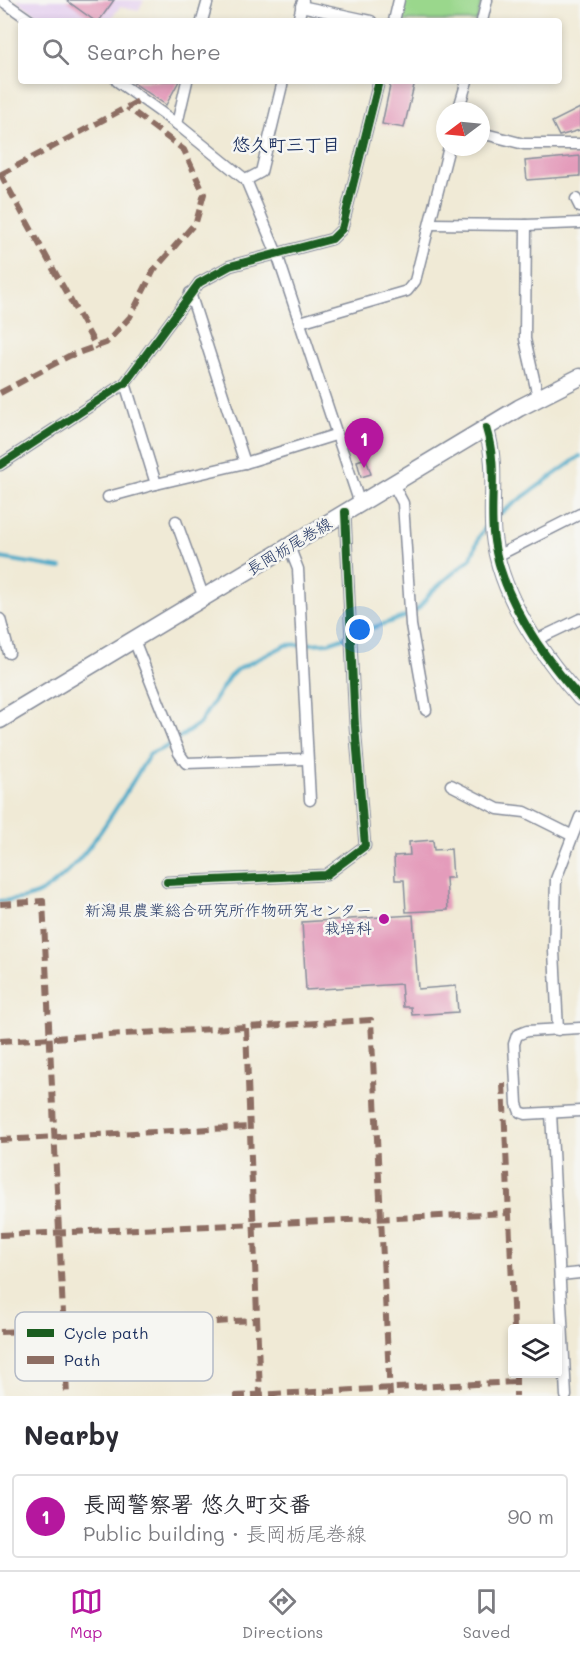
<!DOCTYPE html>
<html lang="en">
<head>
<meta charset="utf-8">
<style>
  :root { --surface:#fff; --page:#f7f7f7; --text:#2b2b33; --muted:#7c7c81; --line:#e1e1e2; --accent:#b5179e }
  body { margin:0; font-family:Mali,"Klee One",sans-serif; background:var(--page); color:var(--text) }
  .controls { position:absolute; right:18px; bottom:18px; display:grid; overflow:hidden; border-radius:6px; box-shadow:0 3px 9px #0003 }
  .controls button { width:54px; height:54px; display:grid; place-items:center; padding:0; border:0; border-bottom:2px solid var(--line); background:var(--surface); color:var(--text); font:30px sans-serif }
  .compass { position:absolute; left:436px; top:102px; width:54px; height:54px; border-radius:50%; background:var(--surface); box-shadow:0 3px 9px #0003; rotate:254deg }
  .you { position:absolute; left:360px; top:630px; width:21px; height:21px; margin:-15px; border:4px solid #fff; border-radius:50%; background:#1a73e8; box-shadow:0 0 0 9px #1a73e833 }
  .badge { display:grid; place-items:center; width:39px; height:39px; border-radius:50%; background:var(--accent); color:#fff; font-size:20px; font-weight:700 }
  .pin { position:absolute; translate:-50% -50px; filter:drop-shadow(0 2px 3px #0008) }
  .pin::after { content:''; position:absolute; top:32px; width:21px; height:18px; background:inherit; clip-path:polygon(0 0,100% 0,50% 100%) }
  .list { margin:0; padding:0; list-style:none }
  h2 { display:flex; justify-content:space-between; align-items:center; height:78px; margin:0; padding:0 24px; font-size:26px }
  h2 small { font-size:20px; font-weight:400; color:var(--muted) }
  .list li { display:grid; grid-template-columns:39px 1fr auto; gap:18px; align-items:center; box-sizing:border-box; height:84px; margin:0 12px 12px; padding:0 12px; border:2px solid var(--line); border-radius:6px }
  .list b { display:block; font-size:22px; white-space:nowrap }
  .list p { margin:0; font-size:20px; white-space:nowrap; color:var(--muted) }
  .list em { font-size:20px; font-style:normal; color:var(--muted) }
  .icon { flex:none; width:33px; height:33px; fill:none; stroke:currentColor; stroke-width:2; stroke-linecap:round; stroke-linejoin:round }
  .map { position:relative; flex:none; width:580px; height:1396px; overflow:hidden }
  .search { position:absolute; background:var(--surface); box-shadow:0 3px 9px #0003; left:18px; right:18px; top:18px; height:66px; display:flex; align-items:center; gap:15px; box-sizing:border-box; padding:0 21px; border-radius:6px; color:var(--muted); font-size:22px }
  .sheet { height:174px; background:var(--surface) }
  nav { display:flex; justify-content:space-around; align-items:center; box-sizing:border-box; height:84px; border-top:2px solid var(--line); background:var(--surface); font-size:16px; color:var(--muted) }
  nav a { display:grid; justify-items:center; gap:3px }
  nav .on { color:var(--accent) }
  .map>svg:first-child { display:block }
  .built { fill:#e6d2f0 }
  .green { fill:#9ad78c; stroke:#5a8375; stroke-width:1.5 }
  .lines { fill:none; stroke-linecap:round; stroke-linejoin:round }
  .stream { stroke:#4aa9c8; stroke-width:4 }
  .building { fill:#e49cbb }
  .street-casing { stroke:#868c9a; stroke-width:13 }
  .secondary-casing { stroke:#868c9a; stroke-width:17 }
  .primary-casing { stroke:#868c9a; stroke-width:19 }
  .street { stroke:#fff; stroke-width:10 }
  .secondary { stroke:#fff; stroke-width:15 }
  .primary { stroke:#fff; stroke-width:16 }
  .quiet { stroke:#8d6e63; stroke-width:6; stroke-dasharray:12 6; stroke-linecap:butt }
  .cycleway-casing { stroke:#f6f6f2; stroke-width:11 }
  .cycleway { stroke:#1b5e20; stroke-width:8 }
  .poi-dot { fill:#b5179e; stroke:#f6f6f2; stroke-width:2 }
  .labels { text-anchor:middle; stroke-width:5; stroke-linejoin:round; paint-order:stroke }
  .street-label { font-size:16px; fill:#1b2f5e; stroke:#f6f6f2 }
  .poi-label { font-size:16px; fill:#1b2f5e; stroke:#f6f6f2; text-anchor:end }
  .neighbourhood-label { font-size:18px; font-weight:bold; fill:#1b2f5e; stroke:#f6f6f2 }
  .key { fill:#f6f6f2; stroke:#b4bac6; stroke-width:1.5 }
  .key-label { font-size:16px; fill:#1b2f5e }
</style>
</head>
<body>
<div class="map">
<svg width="580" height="1396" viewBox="0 0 580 1396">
  <rect width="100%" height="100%" fill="#f6f6f2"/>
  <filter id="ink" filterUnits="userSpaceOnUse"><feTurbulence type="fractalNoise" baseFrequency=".0167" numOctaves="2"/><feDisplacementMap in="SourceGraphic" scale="12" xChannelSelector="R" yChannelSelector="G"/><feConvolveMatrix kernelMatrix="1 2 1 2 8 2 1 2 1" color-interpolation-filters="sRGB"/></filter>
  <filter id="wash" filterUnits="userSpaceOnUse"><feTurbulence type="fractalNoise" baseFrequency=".008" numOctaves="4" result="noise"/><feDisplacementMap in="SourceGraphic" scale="24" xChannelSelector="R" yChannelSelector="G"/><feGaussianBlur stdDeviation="1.35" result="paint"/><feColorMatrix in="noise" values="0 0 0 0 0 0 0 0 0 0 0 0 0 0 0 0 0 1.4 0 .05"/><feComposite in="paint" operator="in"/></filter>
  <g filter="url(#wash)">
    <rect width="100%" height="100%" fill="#f0ead6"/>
    <polygon class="built" points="16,0 144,0 138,11 120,7 109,21 46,21"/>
    <polygon class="green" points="404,0 482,0 477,21 399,21"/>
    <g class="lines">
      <g class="stream">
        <polyline points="498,515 580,456"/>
        <polyline points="0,558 61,568"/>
        <path d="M0,901C14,900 29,899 41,892C84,869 123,796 150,754L166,747L199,724L229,677L238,669L286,645L328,643L404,617L418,609L431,592L471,558L480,535L488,524"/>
      </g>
    </g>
    <g id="blocks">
      <g class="building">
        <polygon points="66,0 114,0 99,21 95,21"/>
        <polygon points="131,81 179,81 166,105"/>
        <polygon points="391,81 415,81 404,128 382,124"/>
        <polygon points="580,108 580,130 559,136 552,122"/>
        <polygon points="580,156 580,176 527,180 525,161"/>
        <polygon points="366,458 371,474 361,477 357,461"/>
        <polygon points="433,840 434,850 451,849 453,878 446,878 448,910 406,912 404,880 395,880 394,856 410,855 409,842"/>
        <polygon points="413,915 418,989 456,986 458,1012 412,1015 411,1007 403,1007 401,984 306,990 302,922"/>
      </g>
    </g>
  </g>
  <g filter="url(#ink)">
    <use href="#blocks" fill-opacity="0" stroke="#868c9a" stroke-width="1.5"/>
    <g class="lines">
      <g class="street-casing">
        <g id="street">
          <polyline points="1,0 31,21"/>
          <polyline points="301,6 371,21"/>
          <polyline points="202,21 208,0"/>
          <polyline points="298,21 303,1"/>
          <polyline points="394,21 399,0"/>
          <polyline points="482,21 487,0"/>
          <polyline points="117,81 177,124 246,180 277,254 360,504"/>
          <polyline points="458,111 467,81"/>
          <polyline points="177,124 187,81"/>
          <polyline points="481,133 524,144 580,144"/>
          <polyline points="246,180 261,172 283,81"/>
          <polyline points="576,199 580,207"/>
          <polyline points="430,224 526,225 525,339 538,397"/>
          <polyline points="526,225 580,223"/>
          <polyline points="190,293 245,463"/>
          <polyline points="300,322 407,291 415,281 449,147"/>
          <polyline points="125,383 156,484 245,463 335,435"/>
          <polyline points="0,465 125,383 199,283 230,266 332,239 342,229 379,81"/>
          <polyline points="393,484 403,503 411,625 426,710"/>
          <polyline points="108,497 156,484"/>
          <polyline points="176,521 204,598"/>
          <polyline points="289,546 298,569 310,800"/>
          <polyline points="497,556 580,514"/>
          <polyline points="0,619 9,653"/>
          <polyline points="134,640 179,753 186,763 306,759"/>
          <polyline points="536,640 580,619"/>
          <polyline points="451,785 498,809 525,812 571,835"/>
          <polyline points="167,882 326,875 365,846 355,726 345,512"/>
          <polyline points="580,1028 527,1031 517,1035 514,1044 517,1104 520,1112 526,1114 580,1111"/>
          <polyline points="558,1030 554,951 556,879 580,817"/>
          <polyline points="551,1113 566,1396"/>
          <polyline points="560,1275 580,1273"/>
        </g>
      </g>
      <g class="secondary-casing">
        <path id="secondary" d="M486,428C498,468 490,494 493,533C499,594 541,654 580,698"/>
      </g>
      <g class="primary-casing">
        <polyline id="primary" points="0,720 519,408 580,377"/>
      </g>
      <use href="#street" class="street"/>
      <use href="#secondary" class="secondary"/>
      <use href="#primary" class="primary"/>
      <g class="quiet">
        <polyline points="0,173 97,348"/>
        <polyline points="0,175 142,99"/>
        <polyline points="0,393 69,356 106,343 130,317 154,270 196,222 204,194 184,150 127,107"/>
        <polyline points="0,904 43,901 67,1396"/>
        <polyline points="246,1028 260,1394"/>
        <polyline points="0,1041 371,1020 390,1396"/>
        <polyline points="503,1083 514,1328"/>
        <polyline points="0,1140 250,1127"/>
        <polyline points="0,1235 510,1213"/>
        <polyline points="0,1332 256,1320"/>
        <polyline points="516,1374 516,1396"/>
        <polyline points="234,1396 516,1382"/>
      </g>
      <g class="cycleway-casing">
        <g id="cycleway">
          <path d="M486,428C498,468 490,494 493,533C499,594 541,654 580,698"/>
          <polyline points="0,465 125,383 199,283 230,266 332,239 342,229 379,81"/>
          <polyline points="167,882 326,875 365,846 355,726 345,512"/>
        </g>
      </g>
      <use href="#cycleway" class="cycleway"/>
    </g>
  </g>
  <circle class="poi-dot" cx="384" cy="919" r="6"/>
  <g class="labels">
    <g class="street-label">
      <text transform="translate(289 546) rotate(-31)" y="6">長岡栃尾巻線</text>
    </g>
    <g class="poi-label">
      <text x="372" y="916">新潟県農業総合研究所作物研究センター<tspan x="372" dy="18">栽培科</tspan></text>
    </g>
    <g class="neighbourhood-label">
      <text x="286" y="151">悠久町三丁目</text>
    </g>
  </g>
  <rect x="15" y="1312" width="198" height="69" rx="9" class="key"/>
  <rect x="27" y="1329" width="27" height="8" fill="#1b5e20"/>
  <rect x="27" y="1356" width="27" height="8" fill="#8d6e63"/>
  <g class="key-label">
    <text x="64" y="1339">Cycle path</text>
    <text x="64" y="1366">Path</text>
  </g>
</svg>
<div class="controls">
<button><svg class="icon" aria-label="layers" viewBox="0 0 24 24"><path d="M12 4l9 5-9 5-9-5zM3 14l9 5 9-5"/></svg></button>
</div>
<svg class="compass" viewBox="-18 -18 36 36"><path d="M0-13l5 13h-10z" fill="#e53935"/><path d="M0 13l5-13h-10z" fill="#7c7c81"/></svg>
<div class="you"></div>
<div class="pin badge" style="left:364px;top:468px">1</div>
<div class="search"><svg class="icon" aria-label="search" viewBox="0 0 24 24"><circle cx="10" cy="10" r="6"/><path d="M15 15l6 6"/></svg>Search here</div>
</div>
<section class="sheet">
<h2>Nearby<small></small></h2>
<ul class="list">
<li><span class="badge">1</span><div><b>長岡警察署 悠久町交番</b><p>Public building · 長岡栃尾巻線</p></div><em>90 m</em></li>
</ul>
</section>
<nav>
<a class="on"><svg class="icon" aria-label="map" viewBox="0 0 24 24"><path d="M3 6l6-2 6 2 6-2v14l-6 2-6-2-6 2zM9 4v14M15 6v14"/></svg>Map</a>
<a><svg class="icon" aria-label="directions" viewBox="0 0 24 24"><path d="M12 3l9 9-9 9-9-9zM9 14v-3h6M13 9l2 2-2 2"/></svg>Directions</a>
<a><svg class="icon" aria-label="saved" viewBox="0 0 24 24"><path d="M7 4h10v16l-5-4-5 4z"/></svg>Saved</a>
</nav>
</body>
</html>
